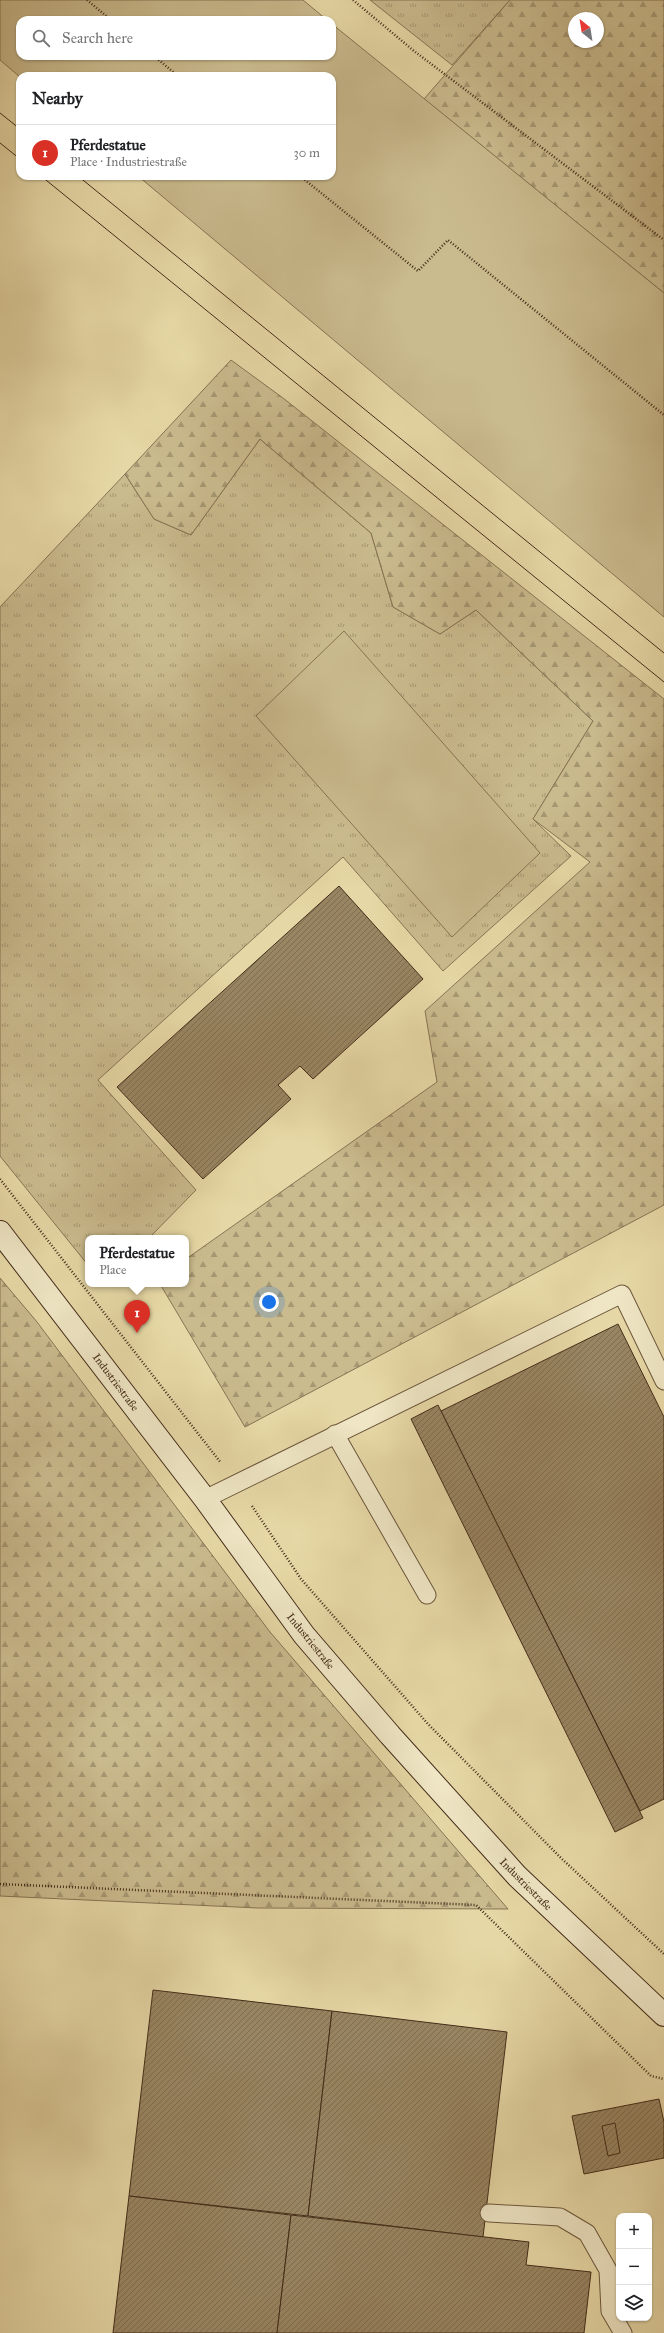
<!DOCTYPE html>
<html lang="en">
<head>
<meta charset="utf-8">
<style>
  :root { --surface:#fff; --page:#f2f2f2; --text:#202124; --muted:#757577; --line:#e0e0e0; --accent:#d93025 }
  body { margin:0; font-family:"IM FELL Great Primer",serif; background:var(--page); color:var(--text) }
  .controls { position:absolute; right:12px; bottom:12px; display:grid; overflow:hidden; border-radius:8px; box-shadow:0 1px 3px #0004 }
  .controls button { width:36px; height:36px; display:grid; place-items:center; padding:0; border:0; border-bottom:1px solid var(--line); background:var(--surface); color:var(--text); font:20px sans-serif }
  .compass { position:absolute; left:568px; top:12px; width:36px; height:36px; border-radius:50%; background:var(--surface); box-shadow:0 1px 3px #0004; rotate:330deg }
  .you { position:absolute; left:269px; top:1302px; width:14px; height:14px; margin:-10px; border:3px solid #fff; border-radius:50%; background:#1a73e8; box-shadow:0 0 0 6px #1a73e833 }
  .badge { display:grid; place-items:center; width:26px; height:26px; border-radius:50%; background:var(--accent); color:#fff; font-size:13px; font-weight:700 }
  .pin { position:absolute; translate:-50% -33px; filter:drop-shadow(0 1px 2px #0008) }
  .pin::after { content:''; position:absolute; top:21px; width:14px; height:12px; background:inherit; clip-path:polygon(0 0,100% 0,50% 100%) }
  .popup { position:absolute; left:85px; top:1235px; width:104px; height:52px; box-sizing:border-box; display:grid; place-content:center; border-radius:8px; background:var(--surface); filter:drop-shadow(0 1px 3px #0005); font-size:13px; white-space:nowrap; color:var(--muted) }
  .popup b { font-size:15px; color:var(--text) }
  .popup::after { content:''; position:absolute; left:50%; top:100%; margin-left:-8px; border:8px solid transparent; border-top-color:var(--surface) }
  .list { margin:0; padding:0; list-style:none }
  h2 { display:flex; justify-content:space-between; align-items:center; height:52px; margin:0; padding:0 16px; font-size:17px }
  h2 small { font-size:13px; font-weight:400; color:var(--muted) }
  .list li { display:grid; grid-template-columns:26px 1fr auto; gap:12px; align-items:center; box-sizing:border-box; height:56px; padding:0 16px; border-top:1px solid var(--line) }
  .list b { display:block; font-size:15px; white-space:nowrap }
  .list p { margin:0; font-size:13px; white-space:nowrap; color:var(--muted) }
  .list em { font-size:13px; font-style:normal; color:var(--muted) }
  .icon { flex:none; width:22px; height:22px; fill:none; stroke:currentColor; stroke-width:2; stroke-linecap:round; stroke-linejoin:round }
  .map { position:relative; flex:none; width:664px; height:2333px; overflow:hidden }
  .search { position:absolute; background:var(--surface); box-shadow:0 1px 3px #0004; left:16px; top:16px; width:320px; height:44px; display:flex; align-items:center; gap:10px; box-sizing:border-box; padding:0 14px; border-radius:12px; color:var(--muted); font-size:15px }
  .panel { position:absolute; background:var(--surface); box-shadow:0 1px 3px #0004; left:16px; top:72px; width:320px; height:108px; border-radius:12px }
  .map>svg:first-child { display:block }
  .grass { fill:url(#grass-tufts); stroke:#877454 }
  .forest { fill:url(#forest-firs); stroke:#877454; fill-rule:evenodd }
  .garden { fill:#cabb8e; stroke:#877454 }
  .building { fill:url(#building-hatch); stroke:#442c19 }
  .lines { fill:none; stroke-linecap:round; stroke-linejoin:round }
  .lane-casing { stroke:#6c573c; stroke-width:19 }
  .secondary-casing { stroke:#442c19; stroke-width:24 }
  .path { stroke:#442c19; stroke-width:2.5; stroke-dasharray:1 2; stroke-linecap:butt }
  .lane { stroke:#efe6c5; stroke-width:17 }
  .secondary { stroke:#efe6c5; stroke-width:22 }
  .tram { stroke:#442c19; stroke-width:1 }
  .labels { text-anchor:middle; stroke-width:3; stroke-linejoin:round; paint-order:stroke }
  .street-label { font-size:11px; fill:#442c19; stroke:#efe6c5 }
</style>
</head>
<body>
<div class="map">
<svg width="664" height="2333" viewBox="0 0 664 2333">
  <defs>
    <pattern id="grass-tufts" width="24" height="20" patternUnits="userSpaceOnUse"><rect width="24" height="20" fill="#cabb8e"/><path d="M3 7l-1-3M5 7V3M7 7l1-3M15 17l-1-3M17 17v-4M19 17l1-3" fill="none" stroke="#a69873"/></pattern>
    <pattern id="forest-firs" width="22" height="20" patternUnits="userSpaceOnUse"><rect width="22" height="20" fill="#cabb8e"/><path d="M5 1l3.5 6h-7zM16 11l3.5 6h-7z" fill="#a69873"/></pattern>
    <pattern id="building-hatch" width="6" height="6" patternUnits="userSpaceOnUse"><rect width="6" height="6" fill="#988562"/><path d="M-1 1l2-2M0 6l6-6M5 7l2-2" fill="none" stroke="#7e6d50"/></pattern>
  </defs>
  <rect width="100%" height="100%" fill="#e6d8a6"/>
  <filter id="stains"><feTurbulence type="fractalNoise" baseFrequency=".005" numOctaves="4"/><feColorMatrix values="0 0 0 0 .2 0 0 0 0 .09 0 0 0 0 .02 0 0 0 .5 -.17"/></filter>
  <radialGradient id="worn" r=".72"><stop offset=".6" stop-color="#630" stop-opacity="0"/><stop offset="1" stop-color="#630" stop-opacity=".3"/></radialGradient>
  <g class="grass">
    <polygon points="370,0 510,0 452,65"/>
    <polygon points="260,439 371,533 393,607 440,634 476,610 593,721 533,819 571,856 443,971 343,857 98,1080 196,1190 149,1238 88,1238 88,1265 0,1156 0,607 125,474 154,519 191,535"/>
  </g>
  <g class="forest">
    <path d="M510,0H664V293L424,99ZM574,18H598V42H574Z"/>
    <polygon points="231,360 283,398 664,699 664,1205 245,1427 160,1284 186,1284 186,1259 437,1082 425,1011 590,862 533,819 593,721 476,610 440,634 393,607 371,533 260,439 191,535 154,519 125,474"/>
    <polygon points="0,1278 37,1322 270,1632 508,1909 258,1908 0,1896"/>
  </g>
  <g class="garden">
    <polygon points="0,0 303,0 327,20 20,20 20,56 332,56 332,24 664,293 664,617 138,176 332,176 332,76 20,77 0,60"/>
    <polygon points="344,631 540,853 452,937 256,716"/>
  </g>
  <g class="building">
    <polygon points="339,886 423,979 313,1079 300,1066 278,1085 291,1099 203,1179 117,1087"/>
    <polygon points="618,1324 664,1417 664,1799 640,1811 441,1411"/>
    <polygon points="438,1405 643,1818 615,1832 411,1419"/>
    <polygon points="153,1990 332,2011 308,2216 129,2196"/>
    <polygon points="332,2011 507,2032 483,2237 308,2216"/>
    <polygon points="659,2099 664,2122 664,2158 584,2174 572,2116"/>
    <polygon points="615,2123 620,2153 608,2156 602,2126"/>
    <polygon points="129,2196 291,2215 277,2333 113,2333"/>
    <polygon points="291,2215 529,2242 526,2265 591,2272 584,2333 277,2333"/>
  </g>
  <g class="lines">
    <g class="lane-casing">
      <g id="lane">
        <polyline points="335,1434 427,1595"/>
        <polyline points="205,1499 622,1294 664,1381"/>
        <polyline points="489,2213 560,2217 587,2233 608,2270 610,2311 623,2333"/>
      </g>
    </g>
    <g class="secondary-casing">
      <polyline id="secondary" points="0,1232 205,1499 304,1635 390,1735 517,1876 664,2015"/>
    </g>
    <g class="path">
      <polyline points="87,0 111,20"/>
      <polyline points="353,0 414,51 664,240"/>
      <polyline points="154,56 178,76"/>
      <polyline points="300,176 418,271 448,240 664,415"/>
      <polyline points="0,1179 221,1463"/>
      <polyline points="252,1506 301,1579 428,1724 561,1858 664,1954"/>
      <polyline points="0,1884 476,1905 651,2076 664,2079"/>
    </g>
    <use href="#lane" class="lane"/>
    <use href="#secondary" class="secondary"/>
    <g class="tram">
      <polyline points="0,113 20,129"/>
      <polyline points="0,143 20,159"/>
      <polyline points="41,176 664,682"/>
      <polyline points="78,176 664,653"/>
    </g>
  </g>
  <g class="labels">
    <g class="street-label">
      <text transform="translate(116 1382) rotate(53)" y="4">Industriestraße</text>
      <text transform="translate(311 1641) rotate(51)" y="4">Industriestraße</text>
      <text transform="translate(526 1884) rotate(45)" y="4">Industriestraße</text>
    </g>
  </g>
  <rect width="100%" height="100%" filter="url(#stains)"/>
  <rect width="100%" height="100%" fill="url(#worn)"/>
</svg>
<div class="controls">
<button>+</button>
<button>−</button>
<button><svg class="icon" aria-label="layers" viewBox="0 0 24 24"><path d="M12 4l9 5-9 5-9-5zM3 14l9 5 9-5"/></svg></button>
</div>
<svg class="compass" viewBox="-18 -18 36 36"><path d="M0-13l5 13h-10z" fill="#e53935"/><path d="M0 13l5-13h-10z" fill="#757577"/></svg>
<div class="you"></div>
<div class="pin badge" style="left:137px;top:1333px">1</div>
<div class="popup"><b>Pferdestatue</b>Place</div>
<div class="search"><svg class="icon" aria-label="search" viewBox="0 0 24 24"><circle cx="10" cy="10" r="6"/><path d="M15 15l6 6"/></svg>Search here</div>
<section class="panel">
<h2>Nearby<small></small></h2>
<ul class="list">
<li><span class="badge">1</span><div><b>Pferdestatue</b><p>Place · Industriestraße</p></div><em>30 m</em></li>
</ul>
</section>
</div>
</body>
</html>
